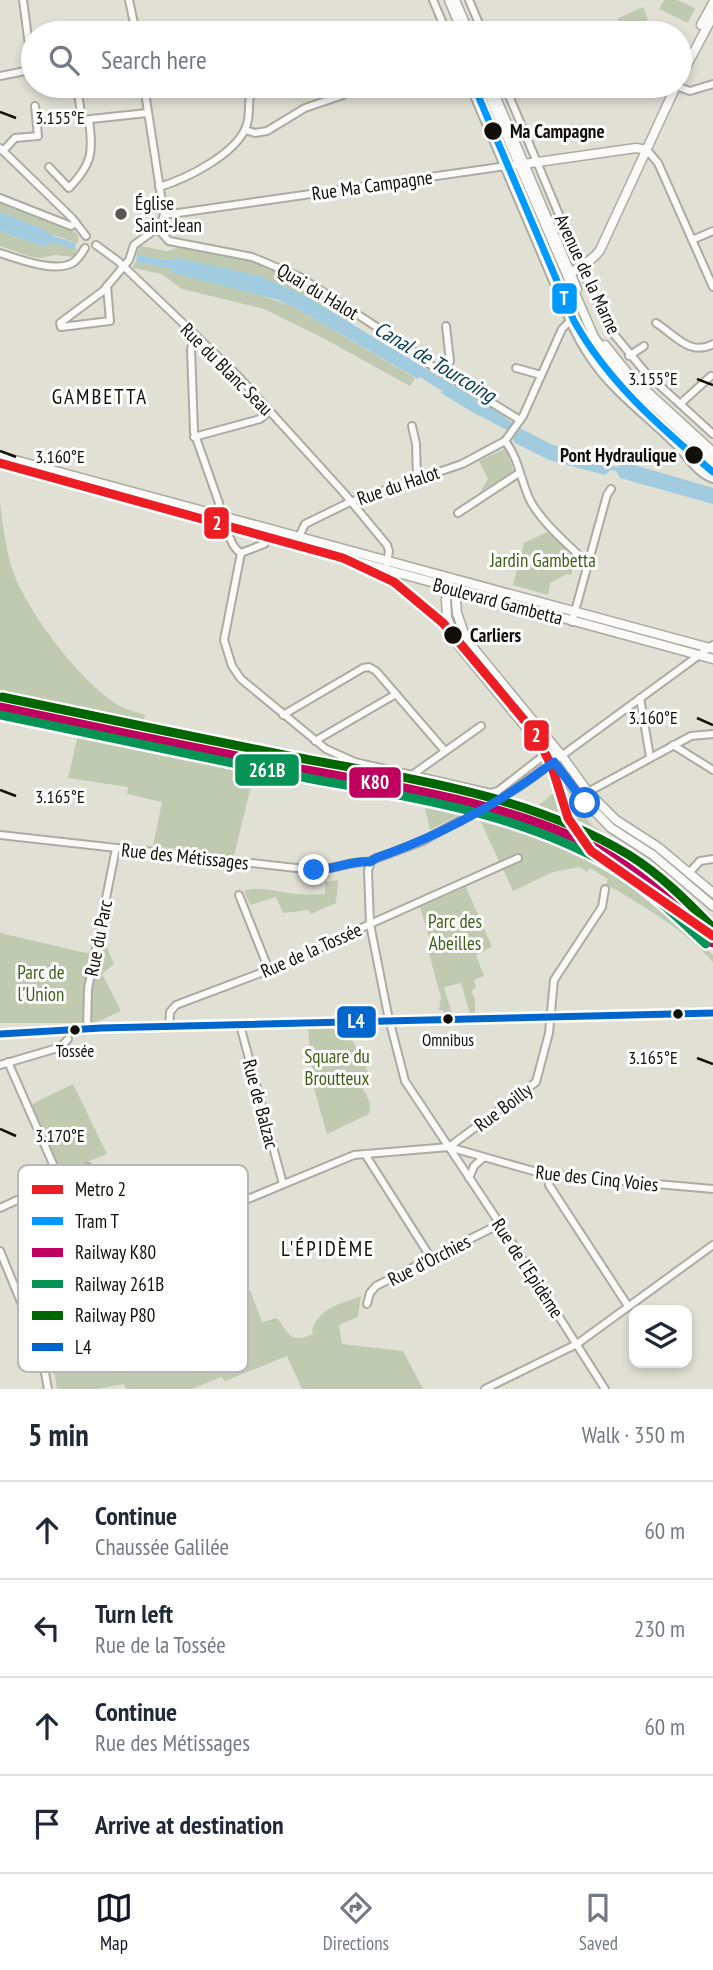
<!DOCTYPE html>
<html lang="en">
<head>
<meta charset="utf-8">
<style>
  :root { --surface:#fff; --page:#f2f2f3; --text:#1f2937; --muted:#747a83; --line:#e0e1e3; --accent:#111827 }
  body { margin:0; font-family:"PT Sans Narrow",sans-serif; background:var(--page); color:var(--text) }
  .controls { position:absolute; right:21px; bottom:21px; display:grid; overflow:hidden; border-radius:14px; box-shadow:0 4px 10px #0003 }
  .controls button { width:63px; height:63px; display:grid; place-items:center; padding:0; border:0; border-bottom:2px solid var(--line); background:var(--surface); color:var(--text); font:35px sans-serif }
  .stop { position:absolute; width:21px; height:21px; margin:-16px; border:5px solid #1a73e8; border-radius:50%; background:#fff }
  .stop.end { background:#1a73e8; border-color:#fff; box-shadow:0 2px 7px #0008 }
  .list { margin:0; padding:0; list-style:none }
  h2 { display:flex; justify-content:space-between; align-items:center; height:91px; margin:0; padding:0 28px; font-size:30px }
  h2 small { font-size:23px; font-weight:400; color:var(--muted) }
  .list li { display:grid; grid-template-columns:46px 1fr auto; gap:21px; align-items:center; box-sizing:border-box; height:98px; padding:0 28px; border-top:2px solid var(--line) }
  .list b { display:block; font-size:26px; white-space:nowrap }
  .list p { margin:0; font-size:23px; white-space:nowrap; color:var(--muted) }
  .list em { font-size:23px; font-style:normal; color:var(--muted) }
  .icon { flex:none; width:38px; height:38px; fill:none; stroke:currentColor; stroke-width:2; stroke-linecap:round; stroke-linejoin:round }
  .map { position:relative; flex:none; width:713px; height:1389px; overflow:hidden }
  .search { position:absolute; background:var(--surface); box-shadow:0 4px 10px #0003; left:21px; right:21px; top:21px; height:77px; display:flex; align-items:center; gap:18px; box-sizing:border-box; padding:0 24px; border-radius:38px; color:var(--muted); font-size:26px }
  .sheet { height:483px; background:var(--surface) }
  nav { display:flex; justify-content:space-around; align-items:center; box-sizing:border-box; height:98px; border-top:2px solid var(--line); background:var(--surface); font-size:19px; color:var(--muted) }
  nav a { display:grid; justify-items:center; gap:4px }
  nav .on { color:var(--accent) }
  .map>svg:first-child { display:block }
  .green { fill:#bfcab1 }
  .water { fill:#a1ccdf }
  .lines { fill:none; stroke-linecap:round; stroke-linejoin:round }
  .minor-casing { stroke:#acaba2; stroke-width:10 }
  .major-casing { stroke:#acaba2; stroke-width:11 }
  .minor { stroke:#fafaf9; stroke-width:6 }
  .major { stroke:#fafaf9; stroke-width:8 }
  .rail { stroke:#c8c8c5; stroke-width:2; stroke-dasharray:3.5 7; stroke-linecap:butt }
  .bus-1-casing { stroke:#fff; stroke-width:12 }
  .bus-1 { stroke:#06c; stroke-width:7 }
  .rail-1-casing { stroke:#fff; stroke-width:14 }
  .rail-2-casing { stroke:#fff; stroke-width:14 }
  .rail-3-casing { stroke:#fff; stroke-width:14 }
  .rail-1 { stroke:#bf005f; stroke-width:9 }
  .rail-2 { stroke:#069456; stroke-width:9 }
  .rail-3 { stroke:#060; stroke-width:9 }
  .tram-1-casing { stroke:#fff; stroke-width:12 }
  .tram-1 { stroke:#09f; stroke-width:7 }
  .metro-1-casing { stroke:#fff; stroke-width:14 }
  .metro-1 { stroke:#ed1d24; stroke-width:9 }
  .route { stroke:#1a73e8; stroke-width:9 }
  .ticks { fill:none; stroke:#100f08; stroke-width:2.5 }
  .stop-dot { fill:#100f08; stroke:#fff; stroke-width:2.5 }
  .poi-dot { fill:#595850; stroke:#fff; stroke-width:2.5 }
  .labels { text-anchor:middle; stroke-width:6; stroke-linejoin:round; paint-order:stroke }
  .bus-label { font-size:17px; fill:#100f08; stroke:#fff }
  .stop-label { font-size:19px; font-weight:bold; fill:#100f08; stroke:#fff; text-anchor:start }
  .street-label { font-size:19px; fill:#100f08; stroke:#fff }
  .poi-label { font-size:19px; fill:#100f08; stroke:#fff; text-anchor:start }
  .park-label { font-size:19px; fill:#3d5f15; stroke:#fff }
  .water-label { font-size:21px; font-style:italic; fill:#063c52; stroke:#fff }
  .neighbourhood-label { font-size:21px; letter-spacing:2px; fill:#100f08; stroke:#fff }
  .key { fill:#fff; stroke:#b7b7b5; stroke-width:2 }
  .key-label { font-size:19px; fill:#100f08 }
  .ticks-label { font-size:18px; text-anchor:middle; fill:#100f08; stroke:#fff; stroke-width:6; stroke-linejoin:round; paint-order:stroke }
  .line-badge { stroke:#fff; stroke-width:2.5 }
  .badge-label { font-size:19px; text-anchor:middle; font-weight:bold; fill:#fff }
</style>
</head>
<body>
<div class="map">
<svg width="713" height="1389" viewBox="0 0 713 1389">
  <rect width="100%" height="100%" fill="#e1e0d5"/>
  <g class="green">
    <polygon points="664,0 677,0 695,8 688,23 659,9"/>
    <polygon points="643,7 648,20 624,31 617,19"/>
    <path d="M0,199L51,220C60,228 82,227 78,243C51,236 26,222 0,212Z"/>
    <polygon points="0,231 42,246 54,243 77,249 74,257 55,255 41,258 28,256 0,246"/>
    <polygon points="189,244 239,255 286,271 358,315 352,324 302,294 259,276 177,258 167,260 136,255 140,246 167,251"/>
    <polygon points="135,262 168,268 176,274 252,292 294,307 415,378 410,386 323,338 264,309 182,289 162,274 133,268"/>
    <polygon points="504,449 507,450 513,470 512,473 480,492 488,479 479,461"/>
    <path d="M0,498C1,519 5,541 10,562C21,605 81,684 120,706C127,710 137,712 145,715L144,720L320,763L490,797L485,800L157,734L0,699Z"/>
    <polygon points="549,531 569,548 565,553 575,562 571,575 567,574 550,583 548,595 513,585 524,543"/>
    <polygon points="79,730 131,741 474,806 430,830 424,804 255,770 234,856 153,846 162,802 127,794 128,787 68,778"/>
    <path d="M559,788L592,825L617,842L642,854L713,917V931C672,883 619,847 561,823C542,815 520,810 500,804L505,800L537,807Z"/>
    <path d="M487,811C581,833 647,887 713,955V962C684,929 643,906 606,884L608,879L590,868L587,872L580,867L553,872L513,891L478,816Z"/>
    <path d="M338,880L336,903L311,914L309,910L283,913L276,897L250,905L244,891C261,885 279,893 296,894C305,895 315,894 325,894V882Z"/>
    <polygon points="466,887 492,947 476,955 484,976 474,980 476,988 471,991 475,999 475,1014 470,1014 461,983 444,987 452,1014 445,1015 443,1010 439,1010 441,998 427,946 431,944 420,907"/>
    <polygon points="0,933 86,953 105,943 114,964 102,974 121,1011 95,1023 0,1023"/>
    <polygon points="308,1029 347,1029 370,1076 359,1081 370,1103 369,1114 327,1134 314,1088"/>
    <polygon points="73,1084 107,1154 64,1171 59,1167 32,1104"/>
    <path d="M250,1290L262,1322L277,1318C290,1335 290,1344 313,1334L312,1330C321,1307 338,1305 361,1296L358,1317L339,1325L342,1344L403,1351L423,1389H302L287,1356L225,1381L221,1377L192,1389H126L124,1384L97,1389H57L51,1351L75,1329L154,1306L157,1309L221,1294Z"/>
  </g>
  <g class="water">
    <polygon points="0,212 43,229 56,237 76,243 75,249 54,243 42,246 0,231"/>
    <polygon points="137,255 167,260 177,258 230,269 259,276 302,294 498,412 514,424 514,429 518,431 520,428 553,445 610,460 613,461 613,466 618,467 621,461 713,488 713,504 620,478 616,471 611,470 605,475 549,460 515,443 513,440 515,434 472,412 441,393 442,391 420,377 418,379 294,307 275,299 176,274 168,268 136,262"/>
  </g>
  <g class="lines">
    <g class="minor-casing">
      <g id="minor">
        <polyline points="129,0 136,33"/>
        <polyline points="433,0 447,33"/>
        <polyline points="469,0 483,33"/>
        <polyline points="0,76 30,70 32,68 23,0"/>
        <polyline points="77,86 82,120 147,113"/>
        <polyline points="144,86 164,215"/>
        <path d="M470,86L570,321C581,346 596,369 615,388C635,409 658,426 678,447C689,459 697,473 713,479"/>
        <polyline points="505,86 592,293 613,333 645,372 713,434"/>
        <polyline points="676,86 690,91 713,84"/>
        <polyline points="245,130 255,133 267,131 305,108 343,95 353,86"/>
        <polyline points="0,148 72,218 86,236"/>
        <polyline points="647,150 658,163 713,287"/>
        <polyline points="3,151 15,138 38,136 35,106"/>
        <path d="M49,167L69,188C93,163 93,152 89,120"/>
        <path d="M159,187C186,179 239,153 247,124C251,111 246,96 255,86"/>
        <polyline points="0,198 71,226 76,223"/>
        <polyline points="157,228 169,241 252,257 300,277 412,350 432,366 520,420"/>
        <polyline points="692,240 713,231"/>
        <polyline points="96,245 118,261 237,375 344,493 387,545 389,551 387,563"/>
        <path d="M0,253C18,259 57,274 74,262C79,258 82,253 85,248"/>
        <polyline points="107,286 110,321 61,327 60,323 103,291 129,260 134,245 160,226 164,215 521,164"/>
        <path d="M656,323C674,334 690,357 713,344"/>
        <polyline points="196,337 191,349 194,432 219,503 216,518"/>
        <polyline points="629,356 644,346"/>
        <polyline points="516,368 541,375"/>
        <polyline points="445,374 450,361 446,326"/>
        <polyline points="680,404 711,376"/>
        <polyline points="412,426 416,444 417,478"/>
        <polyline points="194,437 260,419 270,411"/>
        <path d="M505,441C519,458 521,483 531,502C544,525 569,545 588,564"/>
        <polyline points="458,513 519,473"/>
        <path d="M229,528C227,536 234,549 241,553L264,544L269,539"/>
        <polyline points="297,541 305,524 350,502 462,464 505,441 523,416 562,329 570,321"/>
        <polyline points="241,553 224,640 232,666 241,679 326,749 355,762 491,793 498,791 547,753 560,755"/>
        <polyline points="572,622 607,495 611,489"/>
        <polyline points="640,698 650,757"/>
        <polyline points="283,715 363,668 369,667 376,671 445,751"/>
        <polyline points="315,741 396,694"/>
        <polyline points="673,745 713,770"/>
        <polyline points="412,775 481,726"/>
        <polyline points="588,792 691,736 713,734"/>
        <path d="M0,835L314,870C333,870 353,860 370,862"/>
        <polyline points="518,858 370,924 388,1015 405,1081 500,1224 605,1389"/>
        <polyline points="689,873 700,861 713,859"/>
        <polyline points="239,895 269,970"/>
        <polyline points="240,1025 283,1184"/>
        <polyline points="169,1027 170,1012 176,1005 287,963 370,924 368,870 372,860 423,841 519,787 713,645"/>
        <polyline points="87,1029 88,989 116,848"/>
        <polyline points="0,1034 101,1028 713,1013"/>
        <polyline points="8,1062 60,1180"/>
        <polyline points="0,1065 61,1047 68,1039"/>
        <polyline points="449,1147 536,1082 549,1033 554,980 602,907 605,889"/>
        <polyline points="365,1154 431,1258"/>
        <polyline points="548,1174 549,1185 628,1306"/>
        <polyline points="469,1178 474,1166 483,1158"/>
        <polyline points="0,1208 88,1167"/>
        <polyline points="167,1233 188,1295"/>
        <polyline points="0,1251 41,1351 48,1389"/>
        <polyline points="19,1294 354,1155 449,1147 544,1174 713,1189"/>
        <polyline points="367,1304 370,1293 376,1286 500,1224"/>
        <polyline points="485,1389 577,1344 713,1245"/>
      </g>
    </g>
    <g class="major-casing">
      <g id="major">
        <polyline points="449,0 463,33"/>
        <polyline points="455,0 469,33"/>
        <polyline points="701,25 713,3"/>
        <polyline points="680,78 713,16"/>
        <polyline points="485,86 594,337 622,376 713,460"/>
        <polyline points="491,86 577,289"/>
        <polyline points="524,164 636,148 647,150"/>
        <path d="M568,277C576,265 592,263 600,250L676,86"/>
        <polyline points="605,345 629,375 713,452"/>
        <polyline points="0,456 713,649"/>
        <polyline points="0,464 713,659"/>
        <polyline points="449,585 446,599 447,618 459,646 542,747 575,791 611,828 653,855 713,906"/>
        <polyline points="459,589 456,602 457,613 466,639 562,756 588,792 616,820 658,847 713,893"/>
      </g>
    </g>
    <use href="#minor" class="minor"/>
    <use href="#major" class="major"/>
    <path class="rail" d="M570,835C624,863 674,903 713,950"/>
    <g class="bus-1-casing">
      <polyline id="bus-1" points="0,1034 101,1028 713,1013"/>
    </g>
    <use href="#bus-1" class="bus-1"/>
    <g class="rail-1-casing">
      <path id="rail-1" d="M0,707C95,727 191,747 286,766C393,787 535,804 626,866C659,889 685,914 713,943"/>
    </g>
    <g class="rail-2-casing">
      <path id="rail-2" d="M0,715C92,734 184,753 276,772C390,795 509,807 611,866C647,887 676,916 706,944"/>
    </g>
    <g class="rail-3-casing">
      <path id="rail-3" d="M2,697C98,717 193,737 289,756C403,778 527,793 629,855C661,875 687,901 713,928"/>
    </g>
    <use href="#rail-1" class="rail-1"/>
    <use href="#rail-2" class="rail-2"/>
    <use href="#rail-3" class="rail-3"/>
    <g class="tram-1-casing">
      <path id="tram-1" d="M474,86L574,321C608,382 660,427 713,472"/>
    </g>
    <use href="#tram-1" class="tram-1"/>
    <g class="metro-1-casing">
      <polyline id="metro-1" points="0,463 343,558 394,582 443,623 535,733 552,767 568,818 591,851 713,936"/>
    </g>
    <use href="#metro-1" class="metro-1"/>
  </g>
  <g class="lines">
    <path class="route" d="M314,870C333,870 352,860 370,862L376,858C439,836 500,803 554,762L585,803"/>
  </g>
  <path class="ticks" d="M0,112L16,118M697,379L713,385M0,451L16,457M697,718L713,725M0,790L16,796M697,1058L713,1064M0,1129L16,1136"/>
  <g class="stop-dot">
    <circle cx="493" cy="131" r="10"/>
    <circle cx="694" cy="455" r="10"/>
    <circle cx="453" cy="635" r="10"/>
    <circle cx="678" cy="1014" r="6"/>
    <circle cx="448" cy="1019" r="6"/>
    <circle cx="75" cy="1030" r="6"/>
  </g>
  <circle class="poi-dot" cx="121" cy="214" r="7"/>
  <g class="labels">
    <g class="bus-label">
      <text x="448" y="1046">Omnibus</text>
      <text x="75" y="1057">Tossée</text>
    </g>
    <g class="stop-label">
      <text x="510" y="138">Ma Campagne</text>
      <text x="677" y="462" text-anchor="end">Pont Hydraulique</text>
      <text x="470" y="642">Carliers</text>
    </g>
    <g class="street-label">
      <text transform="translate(372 185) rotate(-8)" y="7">Rue Ma Campagne</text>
      <text transform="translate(588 274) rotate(65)" y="7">Avenue de la Marne</text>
      <text transform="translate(318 291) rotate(31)" y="7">Quai du Halot</text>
      <text transform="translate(227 369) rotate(45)" y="7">Rue du Blanc Seau</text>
      <text transform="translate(398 485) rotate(-19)" y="7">Rue du Halot</text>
      <text transform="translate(498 601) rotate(15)" y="7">Boulevard Gambetta</text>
      <text transform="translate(185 856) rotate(6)" y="7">Rue des Métissages</text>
      <text transform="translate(98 938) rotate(-79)" y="7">Rue du Parc</text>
      <text transform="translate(311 950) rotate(-24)" y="7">Rue de la Tossée</text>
      <text transform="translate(261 1104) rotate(75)" y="7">Rue de Balzac</text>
      <text transform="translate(503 1107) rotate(-37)" y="7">Rue Boilly</text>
      <text transform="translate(597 1178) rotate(6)" y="7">Rue des Cinq Voies</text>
      <text transform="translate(429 1260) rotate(-27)" y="7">Rue d'Orchies</text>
      <text transform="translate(528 1268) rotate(57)" y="7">Rue de l'Epidème</text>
    </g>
    <g class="poi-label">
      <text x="135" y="210">Église<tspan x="135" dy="22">Saint-Jean</tspan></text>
    </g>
    <g class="park-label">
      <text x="543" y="567">Jardin Gambetta</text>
      <text x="455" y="928">Parc des<tspan x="455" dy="22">Abeilles</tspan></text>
      <text x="41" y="979">Parc de<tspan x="41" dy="22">l'Union</tspan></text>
      <text x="337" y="1063">Square du<tspan x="337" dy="22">Broutteux</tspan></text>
    </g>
    <g class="water-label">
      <text transform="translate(435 362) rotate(31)" y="7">Canal de Tourcoing</text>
    </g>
    <g class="neighbourhood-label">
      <text x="100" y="404">GAMBETTA</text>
      <text x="328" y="1256">L'ÉPIDÈME</text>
    </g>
  </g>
  <rect x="18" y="1165" width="230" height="207" rx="10" class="key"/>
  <rect x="32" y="1185" width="31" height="9" fill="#ed1d24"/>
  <rect x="32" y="1217" width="31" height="8" fill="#09f"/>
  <rect x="32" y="1248" width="31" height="9" fill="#bf005f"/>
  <rect x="32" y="1280" width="31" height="8" fill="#069456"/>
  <rect x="32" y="1311" width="31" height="9" fill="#060"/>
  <rect x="32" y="1343" width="31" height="8" fill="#06c"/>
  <g class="key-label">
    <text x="75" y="1196">Metro 2</text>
    <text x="75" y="1228">Tram T</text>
    <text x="75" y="1259">Railway K80</text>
    <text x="75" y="1291">Railway 261B</text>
    <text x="75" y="1322">Railway P80</text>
    <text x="75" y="1354">L4</text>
  </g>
  <g class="ticks-label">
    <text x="60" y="124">3.155°E</text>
    <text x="653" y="385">3.155°E</text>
    <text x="60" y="463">3.160°E</text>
    <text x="653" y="724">3.160°E</text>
    <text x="60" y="803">3.165°E</text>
    <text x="653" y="1064">3.165°E</text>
    <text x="60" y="1142">3.170°E</text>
  </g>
  <g class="line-badge">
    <rect x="551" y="282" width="27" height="33" rx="7" fill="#09f"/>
    <rect x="203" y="506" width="27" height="34" rx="7" fill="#ed1d24"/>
    <rect x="523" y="719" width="27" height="33" rx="7" fill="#ed1d24"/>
    <rect x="234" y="753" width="66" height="34" rx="7" fill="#069456"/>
    <rect x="348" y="766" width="54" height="33" rx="7" fill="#bf005f"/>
    <rect x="336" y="1005" width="41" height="34" rx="7" fill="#06c"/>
  </g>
  <g class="badge-label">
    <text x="564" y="305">T</text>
    <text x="217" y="530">2</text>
    <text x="536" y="742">2</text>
    <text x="267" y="777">261B</text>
    <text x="375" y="789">K80</text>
    <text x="356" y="1028">L4</text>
  </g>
</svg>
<div class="controls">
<button><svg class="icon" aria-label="layers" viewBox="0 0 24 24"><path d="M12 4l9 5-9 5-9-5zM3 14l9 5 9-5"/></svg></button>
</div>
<div class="stop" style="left:585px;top:803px"></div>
<div class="stop end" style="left:314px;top:870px"></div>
<div class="search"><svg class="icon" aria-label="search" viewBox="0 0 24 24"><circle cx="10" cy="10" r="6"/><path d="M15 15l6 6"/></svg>Search here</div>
</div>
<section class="sheet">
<h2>5 min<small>Walk · 350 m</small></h2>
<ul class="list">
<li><svg class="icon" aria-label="ahead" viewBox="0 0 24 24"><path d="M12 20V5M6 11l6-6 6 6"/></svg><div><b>Continue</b><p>Chaussée Galilée</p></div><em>60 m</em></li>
<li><svg class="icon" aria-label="left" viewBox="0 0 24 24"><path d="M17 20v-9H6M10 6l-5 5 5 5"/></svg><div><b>Turn left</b><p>Rue de la Tossée</p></div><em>230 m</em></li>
<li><svg class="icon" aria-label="ahead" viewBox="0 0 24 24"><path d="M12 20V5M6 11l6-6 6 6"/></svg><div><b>Continue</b><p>Rue des Métissages</p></div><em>60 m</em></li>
<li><svg class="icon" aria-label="arrive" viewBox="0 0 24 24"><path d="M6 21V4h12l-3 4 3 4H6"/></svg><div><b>Arrive at destination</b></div></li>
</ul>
</section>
<nav>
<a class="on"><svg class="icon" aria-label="map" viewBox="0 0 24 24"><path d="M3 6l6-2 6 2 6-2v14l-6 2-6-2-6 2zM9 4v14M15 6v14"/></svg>Map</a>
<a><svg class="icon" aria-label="directions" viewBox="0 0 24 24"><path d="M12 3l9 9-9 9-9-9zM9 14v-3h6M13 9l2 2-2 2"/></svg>Directions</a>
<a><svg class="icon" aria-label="saved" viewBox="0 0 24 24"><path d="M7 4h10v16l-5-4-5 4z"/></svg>Saved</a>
</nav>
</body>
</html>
